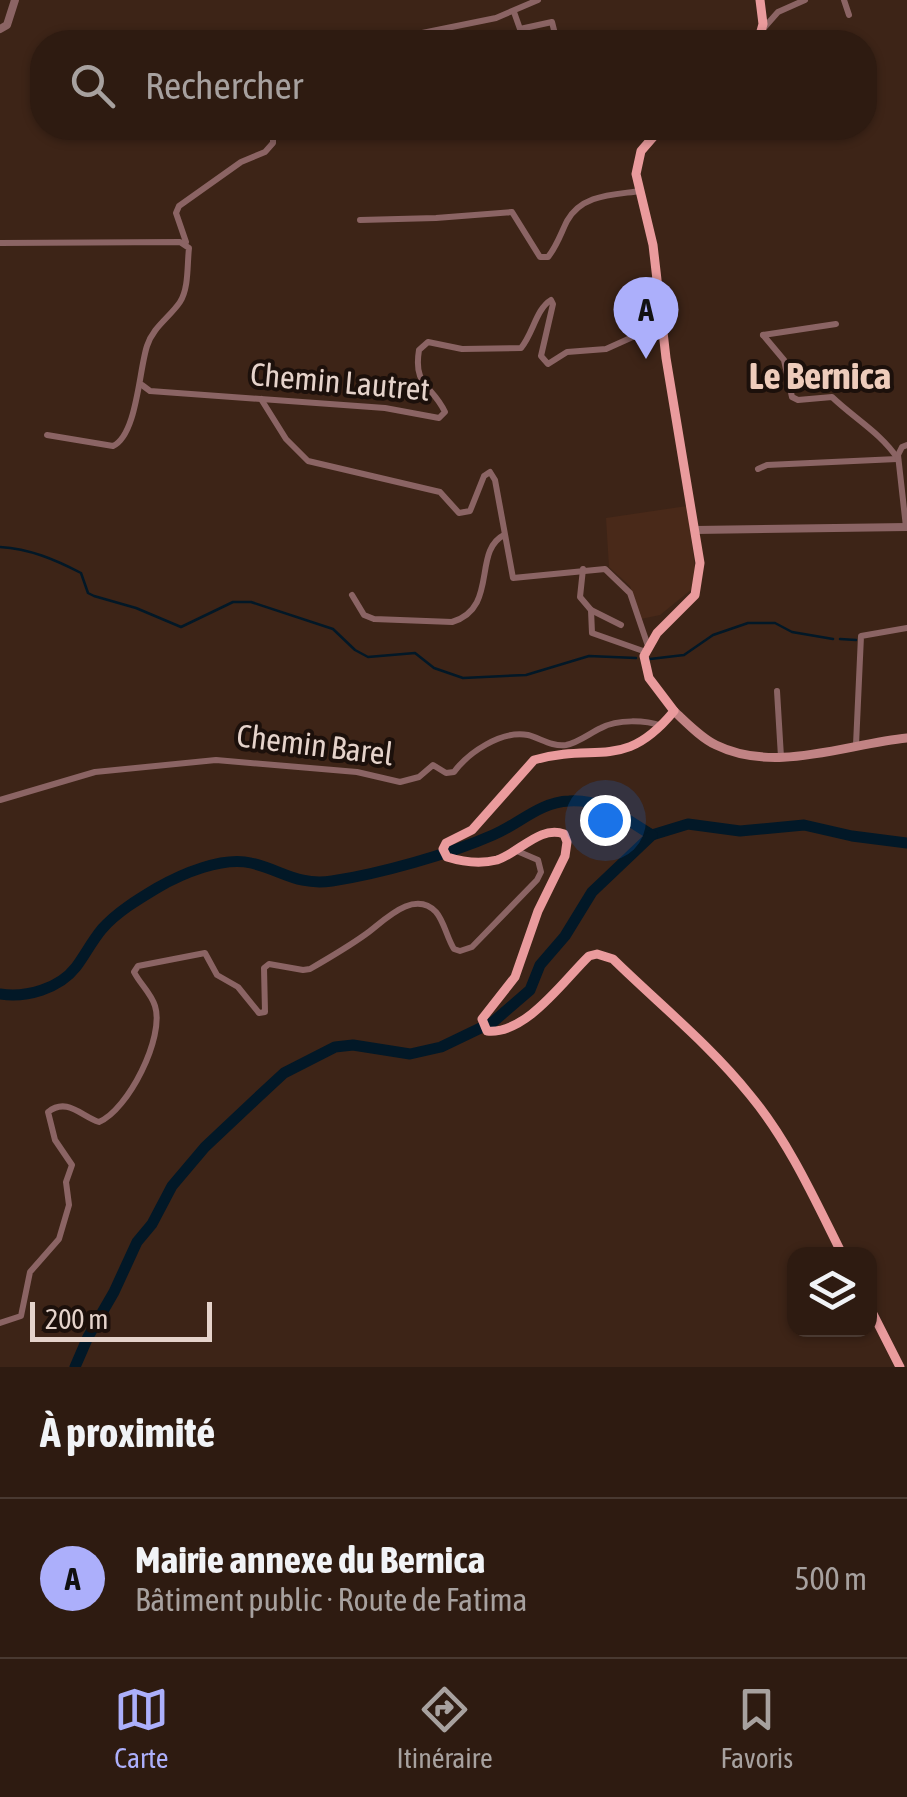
<!DOCTYPE html>
<html lang="fr">
<head>
<meta charset="utf-8">
<style>
  :root { --surface:#2e1b11; --page:#36241a; --text:#f1f3f6; --muted:#a7a19f; --line:#493931; --accent:#acaffb }
  body { margin:0; font-family:"Asap Condensed",sans-serif; background:var(--page); color:var(--text) }
  .controls { position:absolute; right:30px; bottom:30px; display:grid; overflow:hidden; border-radius:20px; box-shadow:0 2px 8px #0004 }
  .controls button { width:90px; height:90px; display:grid; place-items:center; padding:0; border:0; border-bottom:2px solid var(--line); background:var(--surface); color:var(--text); font:50px sans-serif }
  .scale { position:absolute; left:30px; bottom:25px; width:182px; box-sizing:border-box; padding-left:10px; border:5px solid #e5d3cb; border-top:0; font-size:28px; line-height:35px; white-space:nowrap; color:#e5d3cb; -webkit-text-stroke:8px #1c100b; paint-order:stroke }
  .you { position:absolute; left:605px; top:820px; width:35px; height:35px; margin:-25px; border:8px solid #fff; border-radius:50%; background:#1a73e8; box-shadow:0 0 0 15px #1a73e833 }
  .badge { display:grid; place-items:center; width:65px; height:65px; border-radius:50%; background:var(--accent); color:#111; font-size:32px; font-weight:700 }
  .pin { position:absolute; translate:-50% -82px; filter:drop-shadow(0 2px 5px #0008) }
  .pin::after { content:''; position:absolute; top:52px; width:35px; height:30px; background:inherit; clip-path:polygon(0 0,100% 0,50% 100%) }
  .list { margin:0; padding:0; list-style:none }
  h2 { display:flex; justify-content:space-between; align-items:center; height:130px; margin:0; padding:0 40px; font-size:42px }
  h2 small { font-size:32px; font-weight:400; color:var(--muted) }
  .list li { display:grid; grid-template-columns:65px 1fr auto; gap:30px; align-items:center; box-sizing:border-box; height:160px; padding:0 40px; border-top:2px solid var(--line) }
  .list b { display:block; font-size:38px; white-space:nowrap }
  .list p { margin:0; font-size:32px; white-space:nowrap; color:var(--muted) }
  .list em { font-size:32px; font-style:normal; color:var(--muted) }
  .icon { flex:none; width:55px; height:55px; fill:none; stroke:currentColor; stroke-width:2; stroke-linecap:round; stroke-linejoin:round }
  .map { position:relative; flex:none; width:907px; height:1367px; overflow:hidden }
  .search { position:absolute; background:var(--surface); box-shadow:0 2px 8px #0004; left:30px; right:30px; top:30px; height:110px; display:flex; align-items:center; gap:25px; box-sizing:border-box; padding:0 35px; border-radius:40px; color:var(--muted); font-size:38px }
  .sheet { height:290px; background:var(--surface) }
  nav { display:flex; justify-content:space-around; align-items:center; box-sizing:border-box; height:140px; border-top:2px solid var(--line); background:var(--surface); font-size:28px; color:var(--muted) }
  nav a { display:grid; justify-items:center; gap:5px }
  nav .on { color:var(--accent) }
  .map>svg:first-child { display:block }
  .built { fill:#492919 }
  .lines { fill:none; stroke-linecap:round; stroke-linejoin:round }
  .stream { stroke:#021827; stroke-width:2.5 }
  .river { stroke:#021827; stroke-width:11 }
  .minor { stroke:#8b6464; stroke-width:6 }
  .tertiary { stroke:#8b6464; stroke-width:8 }
  .secondary { stroke:#c18384; stroke-width:9 }
  .primary { stroke:#ea9b9d; stroke-width:9 }
  .labels { text-anchor:middle; stroke-width:8; stroke-linejoin:round; paint-order:stroke }
  .street-label { font-size:32px; fill:#e5d3cb; stroke:#1c100b }
  .quarter-label { font-size:38px; font-weight:bold; fill:#ecb; stroke:#1c100b }
</style>
</head>
<body>
<div class="map">
<svg width="907" height="1367" viewBox="0 0 907 1367">
  <rect width="100%" height="100%" fill="#3d2417"/>
  <polygon class="built" points="687,506 696,575 692,589 660,615 641,619 630,586 609,567 606,518"/>
  <g class="lines">
    <g class="stream">
      <path d="M0,547C30,549 54,559 81,573L88,593L94,596L136,608L181,627L233,602H251L333,629L355,650L368,657L415,653L434,668L463,678L526,675L589,656L636,658"/>
      <polyline points="840,639 856,640"/>
      <polyline points="650,659 684,655 713,635 748,623 775,623 792,632 833,639"/>
    </g>
    <g class="river">
      <path d="M0,994C26,998 59,989 76,967C85,955 92,941 102,929C117,912 137,900 157,888C181,874 223,856 251,863C282,870 297,886 332,881C379,874 450,854 493,835C519,824 540,802 569,801C604,799 623,818 652,835L688,824L740,831L804,825L852,836L907,843"/>
      <polyline points="75,1367 88,1337 114,1292 137,1242 152,1224 172,1186 205,1147 256,1099 284,1073 335,1047 353,1045 410,1054 441,1047 493,1022 530,990 540,965 565,936 592,892 652,835"/>
    </g>
    <g class="minor">
      <polyline points="844,0 849,15"/>
      <polyline points="514,12 520,29 552,22 557,42"/>
      <polyline points="763,29 778,12 805,0"/>
      <polyline points="378,42 496,18 538,0"/>
      <path d="M360,220L436,218L512,212L540,257H548C557,246 561,233 567,221C582,194 613,195 640,191"/>
      <polyline points="186,242 176,213 179,206 241,162 265,152 273,143 273,128"/>
      <path d="M0,243L180,242L189,248C187,265 189,288 180,302C170,317 153,327 147,346C139,370 137,435 113,446L47,435"/>
      <path d="M763,335L784,360L792,397L798,400L832,397C855,419 881,433 898,459"/>
      <polyline points="763,335 836,324"/>
      <path d="M142,385L150,391L385,408L439,418L445,412C432,384 413,387 419,350L428,342L462,349L521,348C533,334 536,309 551,300L553,304L541,356L548,364L567,352L606,349L646,331L664,328"/>
      <polyline points="261,399 286,439 308,461 440,492 459,513 470,511 484,476 490,472 495,480 513,578 605,569 630,593 648,646"/>
      <polyline points="758,469 767,465 897,459"/>
      <polyline points="906,527 898,455 902,447 907,445"/>
      <polyline points="583,569 580,597 591,610 621,625"/>
      <path d="M352,595L364,615L374,619L452,622C499,608 472,551 504,535"/>
      <polyline points="591,610 592,633 646,652"/>
      <polyline points="777,691 781,757"/>
      <polyline points="856,745 861,636 907,628"/>
      <path d="M0,800L95,772L216,760L357,772L400,782L419,777L433,765L446,773L454,772C468,753 501,730 528,735C540,738 552,747 566,745C578,743 590,733 601,728C618,719 645,720 662,726"/>
      <path d="M0,1323L21,1316L30,1272L59,1239L69,1205L66,1182L72,1165L55,1140L48,1112C67,1097 81,1116 99,1122C128,1110 165,1037 155,1006C151,993 140,984 134,972L138,966L205,953L217,975L238,987L259,1013L265,1012L264,968L269,964L303,970L310,969C329,958 348,947 366,934C382,923 413,888 436,912C444,921 447,938 454,949L460,951L472,947L537,880L541,872L538,860L517,851"/>
    </g>
    <g class="tertiary">
      <polyline points="0,29 7,25 15,0"/>
      <polyline points="695,530 907,527"/>
    </g>
    <path class="secondary" d="M674,711C687,723 701,738 716,745C775,774 846,744 907,738"/>
    <g class="primary">
      <polyline points="758,42 763,24 760,0"/>
      <path d="M661,128L641,151L636,174L653,245L666,358L700,563L695,595L657,633L644,656L649,678L674,711C624,772 597,742 534,760L472,830L446,843L443,849L447,857C463,862 481,864 497,860C519,853 540,825 564,834L567,842L565,856L538,911L515,977L482,1019L487,1031C526,1035 564,980 589,956L597,954L613,959C659,1004 710,1045 750,1095C789,1142 815,1200 842,1254"/>
      <polyline points="870,1308 900,1367"/>
    </g>
  </g>
  <g class="labels">
    <g class="street-label">
      <text transform="translate(340 382) rotate(5)" y="11">Chemin Lautret</text>
      <text transform="translate(315 745) rotate(7)" y="11">Chemin Barel</text>
    </g>
    <g class="quarter-label">
      <text x="820" y="389">Le Bernica</text>
    </g>
  </g>
</svg>
<div class="controls">
<button><svg class="icon" aria-label="layers" viewBox="0 0 24 24"><path d="M12 4l9 5-9 5-9-5zM3 14l9 5 9-5"/></svg></button>
</div>
<div class="scale">200 m</div>
<div class="you"></div>
<div class="pin badge" style="left:646px;top:359px">A</div>
<div class="search"><svg class="icon" aria-label="search" viewBox="0 0 24 24"><circle cx="10" cy="10" r="6"/><path d="M15 15l6 6"/></svg>Rechercher</div>
</div>
<section class="sheet">
<h2>À proximité<small></small></h2>
<ul class="list">
<li><span class="badge">A</span><div><b>Mairie annexe du Bernica</b><p>Bâtiment public · Route de Fatima</p></div><em>500 m</em></li>
</ul>
</section>
<nav>
<a class="on"><svg class="icon" aria-label="map" viewBox="0 0 24 24"><path d="M3 6l6-2 6 2 6-2v14l-6 2-6-2-6 2zM9 4v14M15 6v14"/></svg>Carte</a>
<a><svg class="icon" aria-label="directions" viewBox="0 0 24 24"><path d="M12 3l9 9-9 9-9-9zM9 14v-3h6M13 9l2 2-2 2"/></svg>Itinéraire</a>
<a><svg class="icon" aria-label="saved" viewBox="0 0 24 24"><path d="M7 4h10v16l-5-4-5 4z"/></svg>Favoris</a>
</nav>
</body>
</html>
